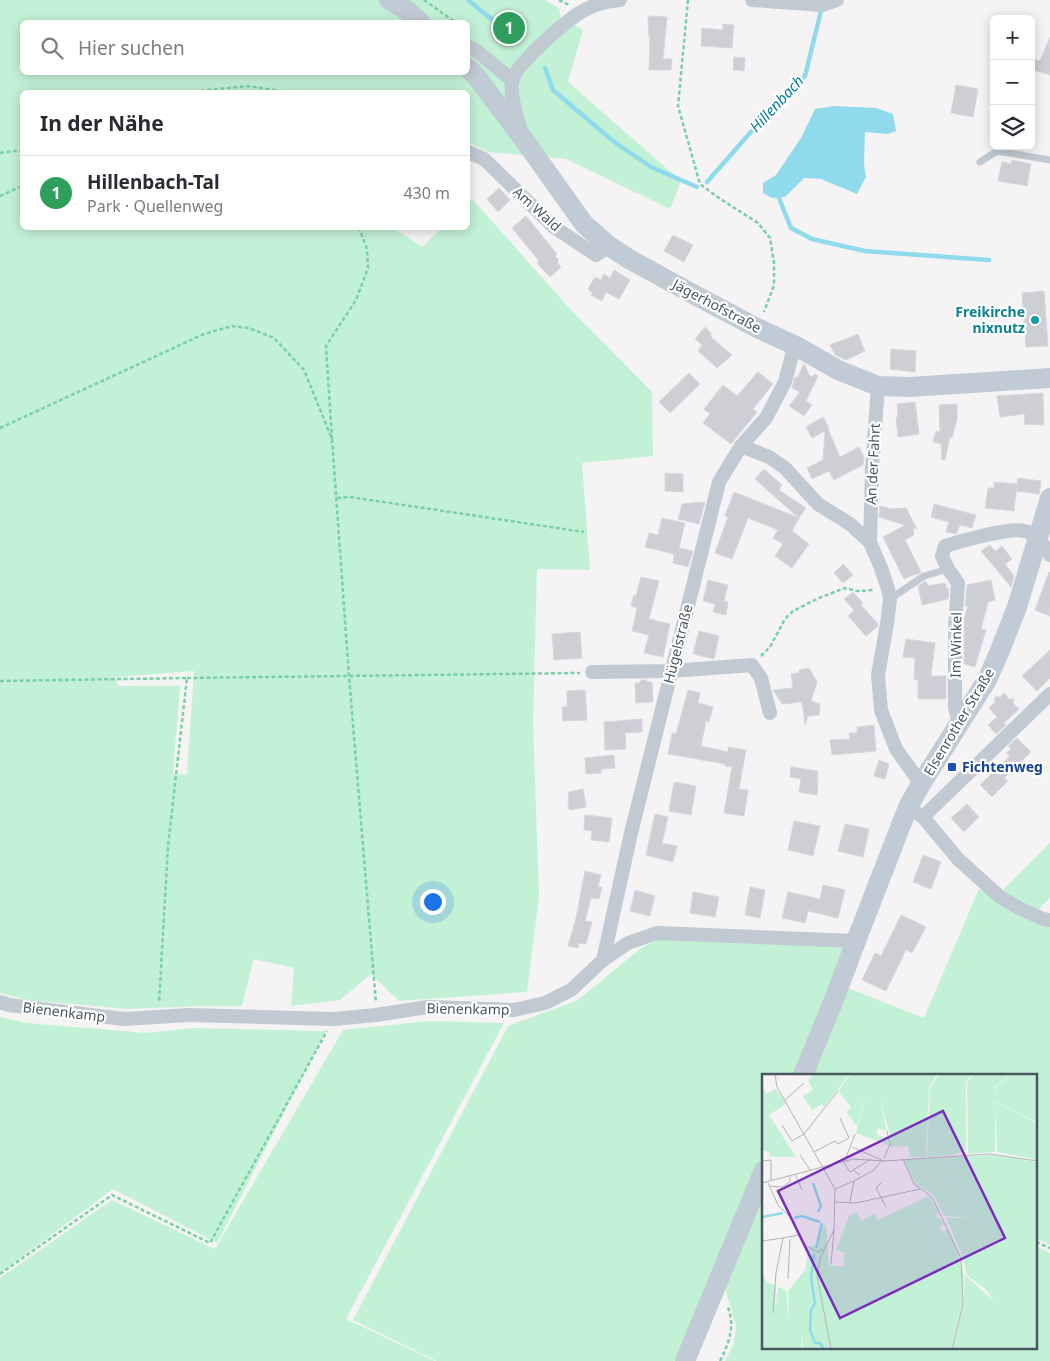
<!DOCTYPE html>
<html lang="de">
<head>
<meta charset="utf-8">
<style>
  :root { --surface:#fff; --page:#f7f7f7; --text:#2b2b33; --muted:#7c7c81; --line:#e1e1e2; --accent:#b45309 }
  body { margin:0; font-family:"Noto Sans",sans-serif; background:var(--page); color:var(--text) }
  .controls { position:absolute; right:15px; top:15px; display:grid; overflow:hidden; border-radius:8px; box-shadow:0 2px 12px #0003 }
  .controls button { width:45px; height:45px; display:grid; place-items:center; padding:0; border:0; border-bottom:1px solid var(--line); background:var(--surface); color:var(--text); font:25px sans-serif }
  .you { position:absolute; left:432px; top:901px; width:18px; height:18px; margin:-12px; border:4px solid #fff; border-radius:50%; background:#1a73e8; box-shadow:0 0 0 8px #1a73e833 }
  .badge { display:grid; place-items:center; width:32px; height:32px; border-radius:50%; background:var(--accent); color:#fff; font-size:16px; font-weight:700 }
  .pin { position:absolute; translate:-50% -50%; border:2px solid #fff; box-shadow:0 1px 5px #0006 }
  .list { margin:0; padding:0; list-style:none }
  h2 { display:flex; justify-content:space-between; align-items:center; height:65px; margin:0; padding:0 20px; font-size:21px }
  h2 small { font-size:16px; font-weight:400; color:var(--muted) }
  .list li { display:grid; grid-template-columns:32px 1fr auto; gap:15px; align-items:center; box-sizing:border-box; height:75px; padding:0 20px; border-top:1px solid var(--line) }
  .list b { display:block; font-size:19px; white-space:nowrap }
  .list p { margin:0; font-size:16px; white-space:nowrap; color:var(--muted) }
  .list em { font-size:16px; font-style:normal; color:var(--muted) }
  .icon { flex:none; width:28px; height:28px; fill:none; stroke:currentColor; stroke-width:2; stroke-linecap:round; stroke-linejoin:round }
  .map { position:relative; flex:none; width:1050px; height:1361px; overflow:hidden }
  .search { position:absolute; background:var(--surface); box-shadow:0 2px 12px #0003; left:20px; top:20px; width:450px; height:55px; display:flex; align-items:center; gap:12px; box-sizing:border-box; padding:0 18px; border-radius:8px; color:var(--muted); font-size:19px }
  .panel { position:absolute; background:var(--surface); box-shadow:0 2px 12px #0003; left:20px; top:90px; width:450px; height:140px; border-radius:8px }
  .map>svg:first-child { display:block }
  .green { fill:#c3f1d5; fill-rule:evenodd }
  .water { fill:#90daee }
  .lines { fill:none; stroke-linecap:round; stroke-linejoin:round }
  .stream { stroke:#90daee; stroke-width:4.5 }
  .building { fill:#cdcfd5; stroke:#d7d9de }
  .path { stroke:#7ad0a6; stroke-width:2.5; stroke-dasharray:4 2.5; stroke-linecap:butt }
  .lane { stroke:#c1cad2; stroke-width:7 }
  .street { stroke:#c1cad2; stroke-width:14 }
  .secondary { stroke:#c1cbd6; stroke-width:20 }
  .culture-dot { fill:#0f9aa8; stroke:#fff; stroke-width:2 }
  .transit-dot { fill:#1a4fb4; stroke:#fff; stroke-width:2 }
  .labels { text-anchor:middle; stroke-width:4.5; stroke-linejoin:round; paint-order:stroke }
  .street-label { font-size:14px; fill:#4a5661; stroke:#fff }
  .culture-label { font-size:14px; font-weight:bold; fill:#0d838f; stroke:#fff; text-anchor:end }
  .transit-label { font-size:14px; font-weight:bold; fill:#164399; stroke:#fff; text-anchor:start }
  .water-label { font-size:15px; font-style:italic; fill:#0c7c9b; stroke:#fff }
  .inset-river { fill:none; stroke:#90daee; stroke-width:2.5 }
  .inset-road { fill:none; stroke:#b1b4b9; stroke-width:1 }
  .view { fill:#7b2cbf; fill-opacity:0.15; stroke:#7b2cbf; stroke-width:2.5 }
  .inset-edge { fill:none; stroke:#4a5661; stroke-width:2.5 }
</style>
</head>
<body>
<div class="map">
<svg width="1050" height="1361" viewBox="0 0 1050 1361">
  <rect width="100%" height="100%" fill="#f5f3f3"/>
  <g class="green">
    <path d="M0,0H545L559,8L561,18L583,30L568,82L681,181L670,209L566,159L488,152L468,142V92H22V228H393L422,247L442,228H468V203L472,199L571,310L652,392L653,456L582,463L590,570L537,569L533,721L539,897L527,992L399,1001L371,974L340,1000L291,1006L294,968L254,959L242,1006H204L128,1009L27,1000L0,993ZM22,22H468V72H22ZM194,671L187,774H173L180,686H118L116,677Z"/>
    <polygon points="1050,843 1050,898 1038,910 1022,903 1003,890"/>
    <polygon points="979,889 1009,909 1050,925 1050,1245 1036,1238 1036,1075 810,1075 848,988 924,1018"/>
    <polygon points="658,939 853,944 797,1075 764,1075 764,1154 677,1361 437,1361 353,1320 508,1026 578,1000 640,949"/>
    <polygon points="0,1017 27,1023 147,1033 192,1028 326,1031 217,1243 113,1189 0,1273"/>
    <polygon points="429,1021 504,1023 346,1319 435,1361 0,1361 0,1278 112,1200 215,1249 343,1030"/>
    <polygon points="764,1190 764,1347 1036,1347 1036,1246 1050,1253 1050,1361 725,1361 734,1343 736,1325 725,1289"/>
  </g>
  <polygon class="water" points="835,106 876,108 893,114 896,131 888,134 865,132 864,164 866,177 857,194 821,179 804,178 785,197 772,198 763,193 763,183 776,175 801,138 815,109"/>
  <g class="lines">
    <g class="stream">
      <polyline points="468,0 516,39"/>
      <polyline points="545,68 553,90 613,141 651,167 697,187"/>
      <polyline points="707,182 772,108 805,76 821,11"/>
      <polyline points="779,198 791,228 812,239 865,251 989,260"/>
    </g>
  </g>
  <g class="building">
    <polygon points="648,16 667,17 663,59 672,59 671,70 649,70 650,37 649,37"/>
    <polygon points="723,24 734,25 732,48 701,46 702,28 723,30"/>
    <polygon points="1050,37 1050,75 1031,69 1031,59 1040,61"/>
    <polygon points="734,57 745,58 744,71 733,70"/>
    <polygon points="956,85 978,89 973,117 951,113"/>
    <polygon points="1012,160 1031,164 1027,186 998,181 1002,162 1011,164"/>
    <polygon points="499,188 510,200 498,212 487,199"/>
    <polygon points="526,216 557,254 555,256 559,260 557,262 561,267 550,277 537,263 539,261 512,228"/>
    <polygon points="673,235 693,245 684,262 664,251"/>
    <polygon points="614,270 630,280 619,299 606,292 602,301 591,295 593,293 588,289 595,277 601,280 604,274 610,278"/>
    <polygon points="1044,291 1048,346 1026,347 1022,293"/>
    <polygon points="705,327 711,333 711,337 732,355 717,368 698,351 702,345 695,339"/>
    <polygon points="858,334 865,351 846,360 835,355 830,345"/>
    <polygon points="891,349 916,351 915,372 890,369"/>
    <polygon points="804,364 805,365 809,375 812,377 815,374 818,376 806,401 812,405 804,416 789,406 800,392 792,388 795,377 797,378"/>
    <polygon points="758,372 773,384 753,409 757,412 731,444 703,423 710,414 704,409 723,385 737,396"/>
    <polygon points="689,373 700,384 670,413 659,402"/>
    <polygon points="1043,393 1044,425 1024,424 1025,414 1000,417 997,396"/>
    <polygon points="915,402 919,434 898,437 896,418 898,416 897,404"/>
    <polygon points="957,404 957,419 952,438 950,437 945,460 942,460 941,444 933,442 936,431 940,432 939,405"/>
    <polygon points="823,417 829,428 828,429 840,457 859,447 864,457 863,465 834,480 829,471 812,479 807,468 823,460 825,431 812,438 806,427"/>
    <polygon points="764,469 782,485 779,490 806,508 799,518 755,479"/>
    <polygon points="665,473 683,474 683,492 665,491"/>
    <polygon points="1018,478 1041,481 1039,494 1016,491"/>
    <polygon points="994,482 1017,484 1014,511 985,508 988,488 994,488"/>
    <polygon points="734,492 799,518 792,531 809,544 792,568 775,556 783,544 773,538 778,530 748,518 732,559 715,553 728,517 725,516 726,513"/>
    <polygon points="705,502 699,524 678,519 682,504"/>
    <polygon points="934,504 976,515 972,528 960,525 956,534 946,532 949,522 931,517"/>
    <polygon points="880,506 892,509 906,508 917,529 913,527 914,535 905,540 921,572 916,575 915,574 904,579 883,537 905,525 879,517"/>
    <polygon points="662,518 685,523 679,548 693,551 688,567 673,563 674,554 645,547 649,533 658,535"/>
    <polygon points="990,545 995,551 1002,546 1012,559 1005,564 1014,576 1011,587 981,551"/>
    <polygon points="843,564 853,575 843,583 834,573"/>
    <polygon points="1049,572 1050,573 1050,616 1035,610"/>
    <polygon points="641,577 659,581 649,619 670,624 663,657 644,653 649,635 632,631 637,608 631,606 634,595 636,596"/>
    <polygon points="708,580 728,585 724,601 728,602 726,615 713,612 715,604 703,601"/>
    <polygon points="991,580 995,600 988,602 981,629 986,630 975,667 964,664 964,618 968,606 965,606 967,585"/>
    <polygon points="926,581 928,586 945,583 947,589 949,588 948,599 922,605 918,586"/>
    <polygon points="853,592 863,603 861,605 878,624 878,626 866,636 848,616 854,610 844,599"/>
    <polygon points="699,631 719,636 714,659 693,654"/>
    <polygon points="580,632 582,658 554,660 552,634"/>
    <polygon points="906,639 935,643 931,676 946,676 946,699 918,699 918,679 914,680 915,658 903,657"/>
    <polygon points="1050,650 1050,678 1037,691 1022,676"/>
    <polygon points="809,668 817,682 811,701 820,704 819,715 808,716 805,725 802,702 782,704 773,690 793,688 791,674 799,673 799,670"/>
    <polygon points="641,680 646,680 648,682 652,682 653,702 636,703 635,683 639,683"/>
    <polygon points="585,690 587,720 563,721 562,707 567,707 567,691"/>
    <polygon points="688,690 700,693 698,703 713,707 709,722 706,721 701,746 728,752 728,747 746,750 739,789 748,790 744,816 724,813 732,767 725,766 725,764 668,754 672,733 676,734"/>
    <polygon points="1004,693 1009,699 1014,699 1013,703 1019,709 1004,723 1006,725 996,734 988,725 997,717 989,708 995,702 995,697 1000,697"/>
    <polygon points="642,719 642,732 625,733 626,749 605,750 604,722"/>
    <polygon points="874,725 876,751 832,755 830,740 850,739 849,733 857,733 857,727"/>
    <polygon points="1017,738 1031,752 1004,778 1008,781 992,797 980,785 1010,756 1006,753 1011,749 1008,746"/>
    <polygon points="614,755 615,768 601,769 601,773 586,774 585,758"/>
    <polygon points="879,760 889,764 885,779 874,776"/>
    <polygon points="791,767 818,771 817,780 818,780 817,795 799,792 801,779 790,777"/>
    <polygon points="674,782 696,786 691,815 669,811"/>
    <polygon points="583,789 586,807 569,810 568,802 569,792"/>
    <polygon points="967,804 979,817 964,832 951,818"/>
    <polygon points="655,814 668,817 662,843 677,846 673,862 646,855"/>
    <polygon points="585,815 612,818 609,842 591,840 592,831 584,830"/>
    <polygon points="794,821 820,826 813,856 788,850"/>
    <polygon points="845,824 869,829 863,857 838,851"/>
    <polygon points="923,855 941,862 931,889 913,882"/>
    <polygon points="585,871 601,875 598,887 602,887 599,899 591,898 585,921 592,922 586,944 579,943 578,948 568,946 576,918"/>
    <polygon points="823,885 845,890 838,918 808,911 805,923 782,918 788,892 820,899"/>
    <polygon points="750,887 765,890 760,918 745,915"/>
    <polygon points="635,890 655,896 650,916 630,911"/>
    <polygon points="693,892 719,897 715,917 690,913"/>
    <polygon points="901,915 926,927 912,953 906,950 886,991 862,980 875,953 881,956"/>
  </g>
  <g class="lines">
    <g class="path">
      <polyline points="424,0 455,22"/>
      <polyline points="559,0 569,5"/>
      <polyline points="688,0 678,106 700,184 719,198 758,223 770,238 774,263 774,285 764,312"/>
      <polyline points="188,92 248,86 287,92"/>
      <polyline points="0,153 22,150"/>
      <polyline points="0,196 22,186"/>
      <polyline points="0,428 204,334 232,326 249,328 274,338 304,370 332,439 326,346 356,300 368,268 367,249 359,228"/>
      <polyline points="332,439 349,676 376,1003"/>
      <polyline points="337,498 350,497 584,532"/>
      <polyline points="761,656 770,647 785,619 793,611 819,598 845,588 857,591 874,590"/>
      <polyline points="187,678 580,673"/>
      <polyline points="0,681 187,678 168,846 159,1003"/>
      <polyline points="1036,1242 1050,1248"/>
      <polyline points="0,1274 112,1195 210,1243 327,1031"/>
      <path d="M720,1361C729,1343 736,1325 727,1305"/>
    </g>
    <g class="lane">
      <polyline points="980,162 997,151 1050,160"/>
      <polyline points="890,599 924,576 948,569"/>
    </g>
    <g class="street">
      <polyline points="752,0 822,5 837,0"/>
      <polyline points="468,46 478,52 512,80"/>
      <path d="M521,131C517,117 508,92 513,79C518,62 565,22 581,12C593,5 607,1 620,0"/>
      <polyline points="468,152 484,159 554,227 596,255 609,246"/>
      <polyline points="741,446 769,457 785,468 818,504 850,524 870,542 881,568 888,589 890,599 887,624 878,675 881,710 896,749 921,784"/>
      <polyline points="870,542 872,469 878,386"/>
      <polyline points="592,672 671,671 752,665 761,678 770,713"/>
      <path d="M960,724L955,708V629L958,583L948,569L942,556L945,546C961,541 1010,527 1025,531C1037,534 1044,546 1050,555"/>
      <polyline points="908,807 923,817 1050,694"/>
      <polyline points="923,817 958,859 1000,897 1019,908 1043,919 1050,920"/>
      <polyline points="603,960 631,833 719,482 741,446 766,418 785,382 792,355 796,346"/>
      <polyline points="0,1002 9,1005 124,1019 189,1015 333,1019 376,1015 428,1007 514,1010 545,1003 571,990 603,960 628,943 657,933 856,941"/>
    </g>
    <g class="secondary">
      <polyline points="389,0 408,11 420,22"/>
      <polyline points="468,68 475,75 522,137 584,224 609,246 629,259 693,294 757,328 796,346 838,370 878,386 910,387 1050,378"/>
      <polyline points="803,1075 835,997 856,941 908,807 921,784 987,680 999,653 1017,607 1050,498"/>
      <polyline points="685,1361 764,1170"/>
    </g>
  </g>
  <circle class="culture-dot" cx="1035" cy="320" r="5"/>
  <rect class="transit-dot" x="947" y="762" width="10" height="10" rx="2.5"/>
  <g class="labels">
    <g class="street-label">
      <text transform="translate(537 209) rotate(42)" y="5">Am Wald</text>
      <text transform="translate(717 306) rotate(28)" y="5">Jägerhofstraße</text>
      <text transform="translate(873 464) rotate(-87)" y="5">An der Fahrt</text>
      <text transform="translate(678 644) rotate(-76)" y="5">Hügelstraße</text>
      <text transform="translate(956 645) rotate(-89)" y="5">Im Winkel</text>
      <text transform="translate(959 722) rotate(-59)" y="5">Elsenrother Straße</text>
      <text transform="translate(468 1009) rotate(1)" y="5">Bienenkamp</text>
      <text transform="translate(64 1012) rotate(7)" y="5">Bienenkamp</text>
    </g>
    <g class="culture-label">
      <text x="1025" y="317">Freikirche<tspan x="1025" dy="16">nixnutz</tspan></text>
    </g>
    <g class="transit-label">
      <text x="962" y="772">Fichtenweg</text>
    </g>
    <g class="water-label">
      <text transform="translate(777 104) rotate(-47)" y="5">Hillenbach</text>
    </g>
  </g>
  <g transform="translate(762 1074)">
    <rect width="275" height="275" fill="#f5f3f3"/>
    <path d="M52,0H88L62,33L60,30L50,36L41,22L51,16L46,6ZM89,0H175L167,15L164,83H148L146,72L128,73V62L118,24L125,57L116,54L114,60L127,65L126,71L94,59L105,17L95,52L84,38L89,33L76,17ZM177,0H211L204,7V76L191,81L165,83L168,15ZM212,0H248L233,13V78L206,80L205,8ZM249,0H275V48L232,27L234,13ZM0,13L4,20L14,15L24,30L7,41L34,83H8L7,78L0,76ZM233,28L275,49V86L235,78ZM232,81L275,88V275H190L201,232L203,201L232,227L223,215L205,201L200,181L184,144H207L182,142L172,122L153,109L142,86ZM167,122L176,137L174,142L183,150L178,152L179,157L186,156L197,182L202,202L200,231L189,275H41L40,260L39,275H0V198L5,208L14,212L13,235L16,213L24,216L27,249L26,217L43,196L42,205L47,172L54,171L60,151H64L67,191L81,193L83,179L74,176L87,142L95,138L100,147L112,139L115,146Z" fill="#c3f1d5"/>
    <path class="inset-river" d="M51,109L59,132L56,138M0,143L21,139M32,144L40,142L58,148M54,174L60,149M52,180L49,204L53,229L49,236L48,256L53,269H58L62,275"/>
    <path class="inset-road" d="M13,0L15,13L73,115L72,156L59,182L55,201L69,275M23,26L42,9M20,51L30,67L42,60L76,17M93,60L82,89L88,98L91,96L98,101M90,73L122,87M52,78L73,67L76,70L87,64L78,44M38,81L48,96M122,84L128,70L125,57M141,85L152,110L170,123L199,184L201,230L190,275M0,87L9,86V107M91,96L109,85M33,100L40,116M0,109L91,85L122,87L228,80L275,87M6,109L16,131L30,145L42,171L56,178L61,175M119,109L114,114L124,133M7,112L20,113L28,108V102M73,115L92,107M73,128L94,129L158,115M88,128L92,107L112,96L119,87M0,167L21,164M69,190L72,156M26,205L28,165M11,239L14,199L21,164L37,161"/>
    <path class="view" d="M181,37L243,164L78,244L16,117Z"/>
    <rect width="275" height="275" class="inset-edge"/>
  </g>
</svg>
<div class="controls">
<button>+</button>
<button>−</button>
<button><svg class="icon" aria-label="layers" viewBox="0 0 24 24"><path d="M12 4l9 5-9 5-9-5zM3 14l9 5 9-5"/></svg></button>
</div>
<div class="you"></div>
<div class="pin badge" style="left:509px;top:28px;background:#2e9e5b">1</div>
<div class="search"><svg class="icon" aria-label="search" viewBox="0 0 24 24"><circle cx="10" cy="10" r="6"/><path d="M15 15l6 6"/></svg>Hier suchen</div>
<section class="panel">
<h2>In der Nähe<small></small></h2>
<ul class="list">
<li><span class="badge" style="background:#2e9e5b">1</span><div><b>Hillenbach-Tal</b><p>Park · Quellenweg</p></div><em>430 m</em></li>
</ul>
</section>
</div>
</body>
</html>
